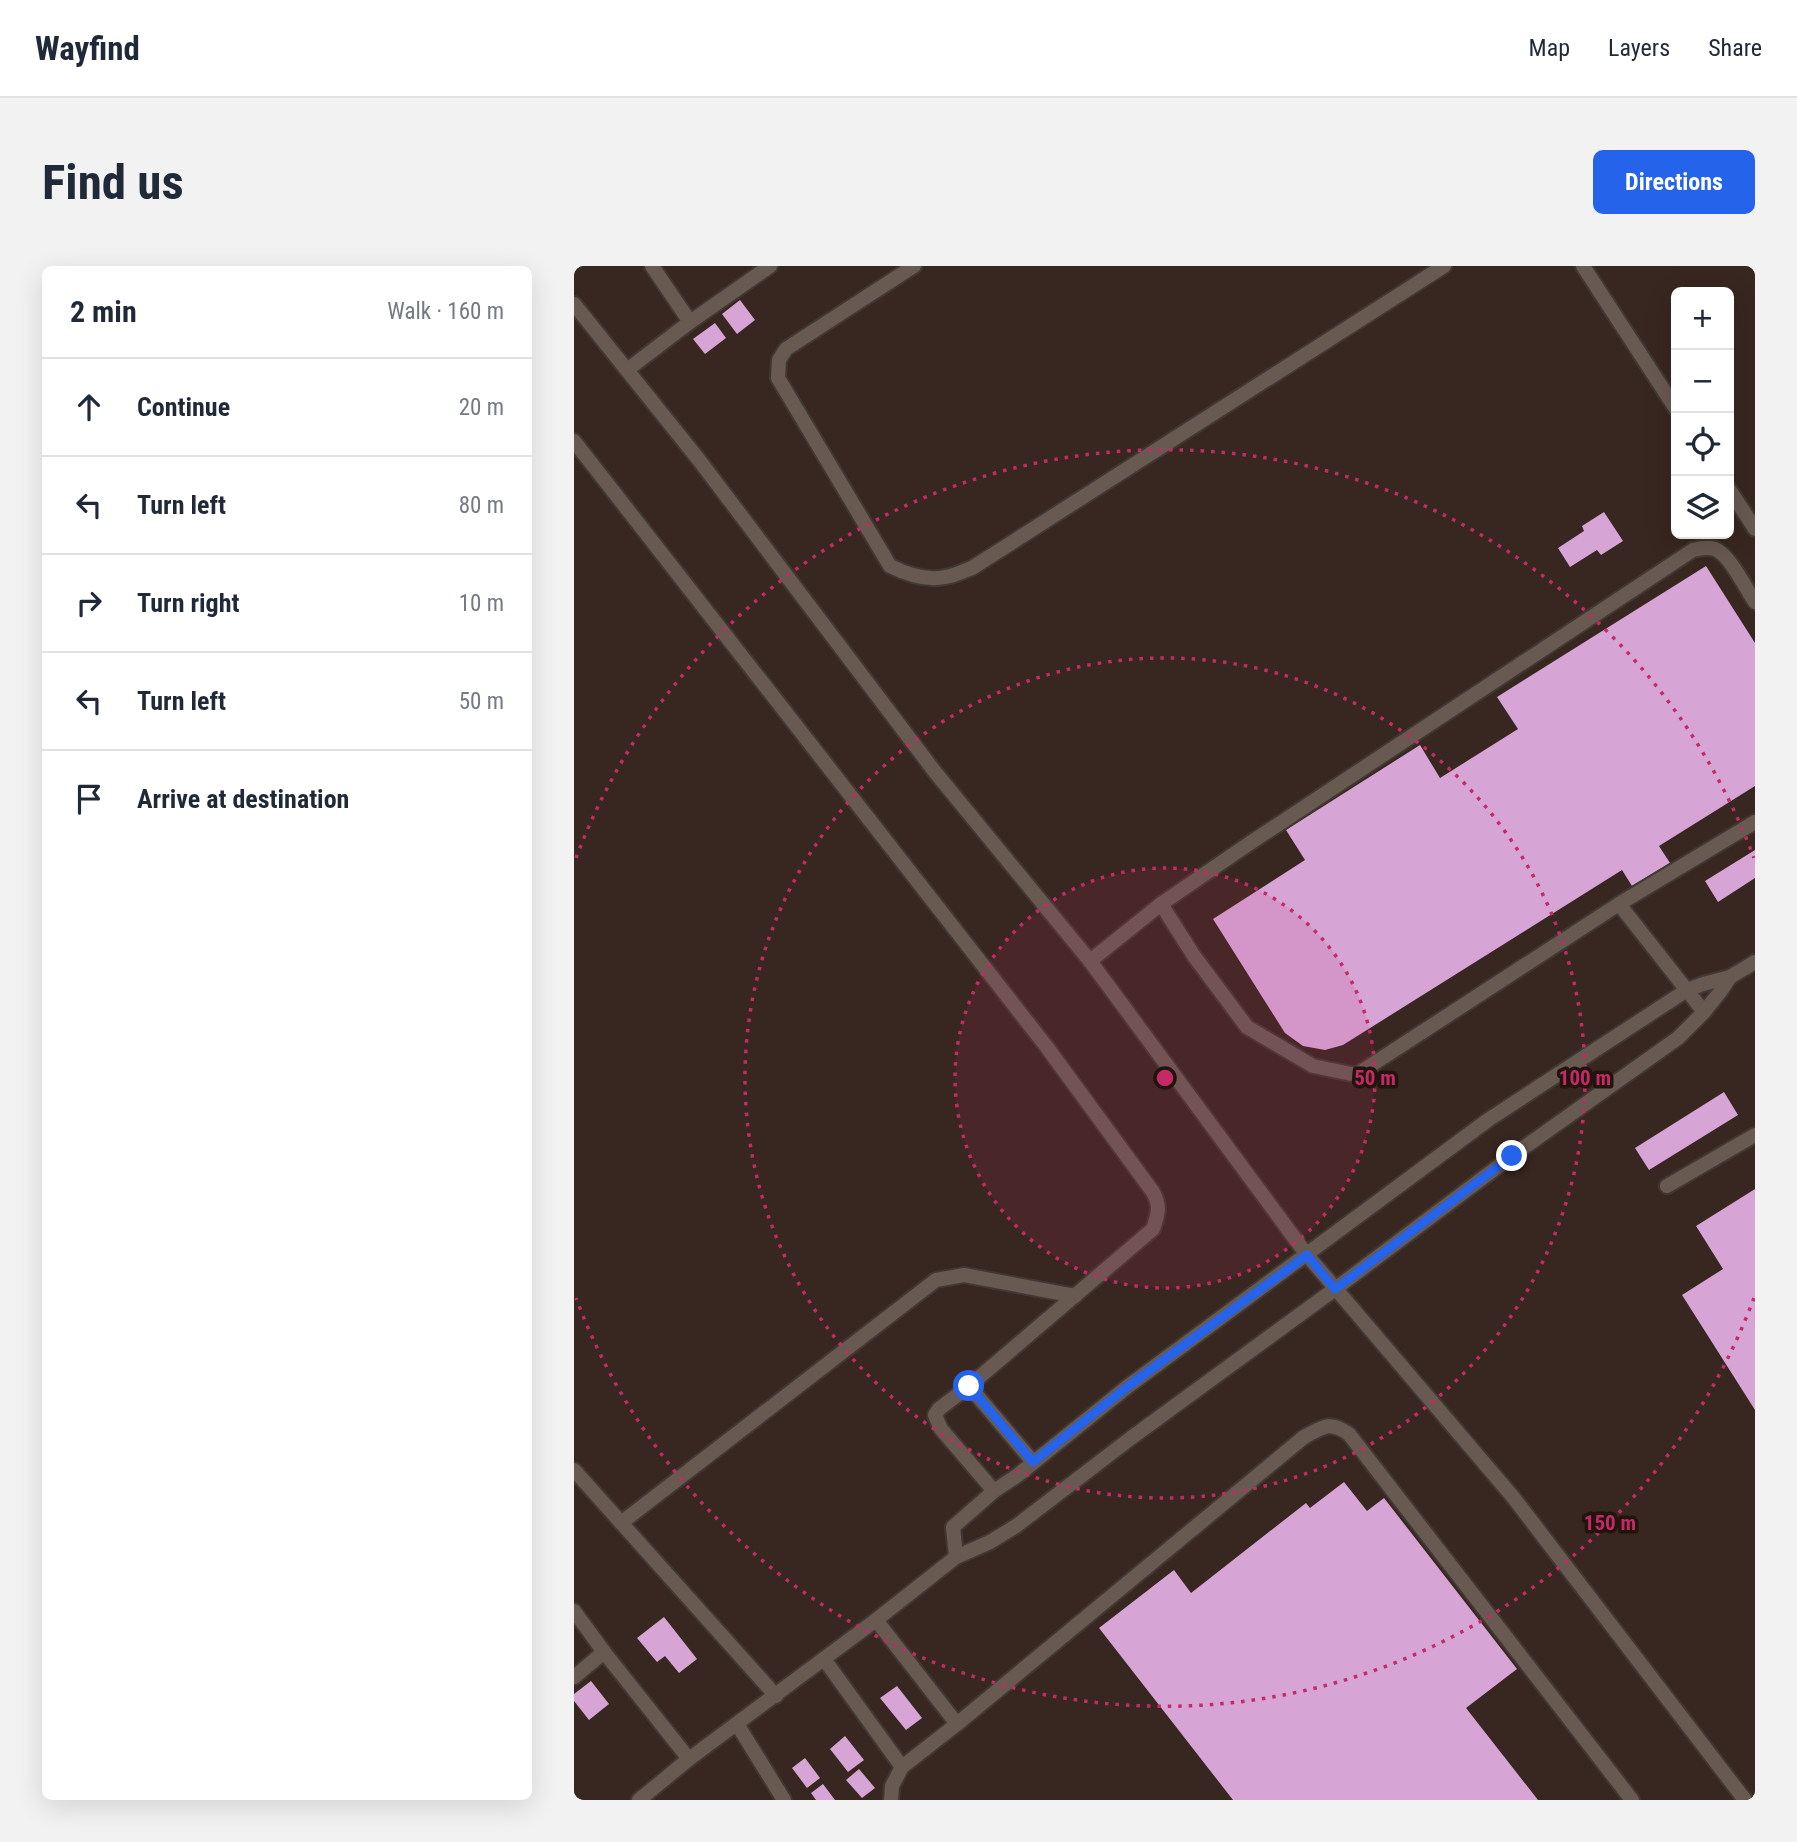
<!DOCTYPE html>
<html lang="en">
<head>
<meta charset="utf-8">
<style>
  :root { --surface:#fff; --page:#f2f2f3; --text:#1f2937; --muted:#747a83; --line:#e0e1e3; --accent:#2563eb }
  body { margin:0; font-family:"Roboto Condensed",sans-serif; background:var(--page); color:var(--text) }
  .controls { position:absolute; right:21px; top:21px; display:grid; overflow:hidden; border-radius:10px; box-shadow:0 7px 28px #0002 }
  .controls button { width:63px; height:63px; display:grid; place-items:center; padding:0; border:0; border-bottom:2px solid var(--line); background:var(--surface); color:var(--text); font:35px sans-serif }
  .stop { position:absolute; width:21px; height:21px; margin:-16px; border:5px solid #2563eb; border-radius:50%; background:#fff }
  .stop.end { background:#2563eb; border-color:#fff; box-shadow:0 2px 7px #0008 }
  .list { margin:0; padding:0; list-style:none }
  h2 { display:flex; justify-content:space-between; align-items:center; height:91px; margin:0; padding:0 28px; font-size:30px }
  h2 small { font-size:23px; font-weight:400; color:var(--muted) }
  .list li { display:grid; grid-template-columns:46px 1fr auto; gap:21px; align-items:center; box-sizing:border-box; height:98px; padding:0 28px; border-top:2px solid var(--line) }
  .list b { display:block; font-size:26px; white-space:nowrap }
  .list em { font-size:23px; font-style:normal; color:var(--muted) }
  .icon { flex:none; width:38px; height:38px; fill:none; stroke:currentColor; stroke-width:2; stroke-linecap:round; stroke-linejoin:round }
  .map { position:relative; flex:none; width:1181px; height:1534px; overflow:hidden; border-radius:10px }
  header { display:flex; align-items:center; gap:42px; box-sizing:border-box; height:98px; padding:0 35px; background:var(--surface); border-bottom:2px solid var(--line) }
  header strong { font-size:33px }
  nav { display:flex; gap:38px; margin-inline-start:auto; font-size:24px }
  .intro { display:flex; align-items:center; justify-content:space-between; box-sizing:border-box; height:168px; padding:0 42px }
  h1 { margin:0; font-size:49px }
  .button { padding:18px 32px; border-radius:10px; background:var(--accent); color:#fff; font-size:24px; font-weight:700 }
  main { display:flex; gap:42px; padding:0 42px }
  aside { flex:1; background:var(--surface); border-radius:10px; box-shadow:0 7px 28px #0002 }
  .map>svg:first-child { display:block }
  .industrial { fill:#382620; fill-rule:evenodd }
  .building { fill:#d7a4d6 }
  .lines { fill:none; stroke-linecap:round; stroke-linejoin:round }
  .lane-casing { stroke:#423833; stroke-width:18 }
  .lane { stroke:#685951; stroke-width:14 }
  .route { stroke:#2563eb; stroke-width:9 }
  .ring { fill:none; stroke:#c42b66; stroke-width:3.5; stroke-dasharray:3.5 7 }
  .centre { fill:#c42b66; stroke:#20140d; stroke-width:3.5 }
  .ring-label { font-size:21px; text-anchor:middle; font-weight:bold; fill:#c42b66; stroke:#20140d; stroke-width:7; stroke-linejoin:round; paint-order:stroke }
</style>
</head>
<body>
<header>
<strong>Wayfind</strong>
<nav><a>Map</a><a>Layers</a><a>Share</a></nav>
</header>
<div class="intro"><h1>Find us</h1><a class="button">Directions</a></div>
<main>
<aside>
<h2>2 min<small>Walk · 160 m</small></h2>
<ul class="list">
<li><svg class="icon" aria-label="ahead" viewBox="0 0 24 24"><path d="M12 20V5M6 11l6-6 6 6"/></svg><div><b>Continue</b></div><em>20 m</em></li>
<li><svg class="icon" aria-label="left" viewBox="0 0 24 24"><path d="M17 20v-9H6M10 6l-5 5 5 5"/></svg><div><b>Turn left</b></div><em>80 m</em></li>
<li><svg class="icon" aria-label="right" viewBox="0 0 24 24"><path d="M7 20v-9h11M14 6l5 5-5 5"/></svg><div><b>Turn right</b></div><em>10 m</em></li>
<li><svg class="icon" aria-label="left" viewBox="0 0 24 24"><path d="M17 20v-9H6M10 6l-5 5 5 5"/></svg><div><b>Turn left</b></div><em>50 m</em></li>
<li><svg class="icon" aria-label="arrive" viewBox="0 0 24 24"><path d="M6 21V4h12l-3 4 3 4H6"/></svg><div><b>Arrive at destination</b></div></li>
</ul>
</aside>
<div class="map">
<svg width="1181" height="1534" viewBox="0 0 1181 1534">
  <rect width="100%" height="100%" fill="#2a1d16"/>
  <path class="industrial" d="M0,0H1181V1534H0ZM1102,26H1155V268H1102Z"/>
  <g class="building">
    <polygon points="166,34 181,54 163,68 148,48"/>
    <polygon points="141,57 152,72 131,88 119,73"/>
    <polygon points="1030,246 1049,275 1027,289 1023,284 996,301 984,282 1010,265 1008,260"/>
    <polygon points="1132,300 1181,377 1181,520 1085,580 1096,597 1058,620 1048,604 769,779 751,784 729,780 711,767 639,653 731,594 712,564 846,479 866,512 944,463 923,431"/>
    <polygon points="1181,584 1181,612 1144,636 1131,615"/>
    <polygon points="1150,826 1164,849 1075,904 1061,882"/>
    <polygon points="1181,923 1181,1144 1108,1029 1149,1003 1122,960"/>
    <polygon points="770,1216 793,1245 810,1232 943,1403 892,1442 964,1534 659,1534 525,1362 600,1304 617,1327 732,1237 736,1242"/>
    <polygon points="90,1351 123,1393 105,1407 91,1390 83,1396 63,1372"/>
    <polygon points="17,1415 35,1438 15,1454 0,1435 0,1428"/>
    <polygon points="323,1420 348,1452 332,1464 306,1432"/>
    <polygon points="271,1470 290,1494 274,1506 256,1483"/>
    <polygon points="231,1492 246,1512 233,1522 218,1502"/>
    <polygon points="285,1503 301,1522 288,1532 272,1514"/>
    <polygon points="249,1518 261,1534 242,1534 237,1527"/>
  </g>
  <g class="lines">
    <g class="lane-casing">
      <g id="lane">
        <path d="M340,0L212,83L205,94L204,112L316,300C332,308 352,315 371,311C380,310 389,305 398,302L870,0"/>
        <polyline points="1009,0 1102,143"/>
        <polyline points="0,38 125,194 361,506 516,695 733,989 939,1231 1171,1534"/>
        <polyline points="116,56 196,0"/>
        <polyline points="53,104 116,56 78,0"/>
        <path d="M0,175L472,780L579,926C587,941 584,948 579,963L395,1120L365,1143L361,1149L367,1163L420,1225"/>
        <polyline points="1155,223 1181,263"/>
        <polyline points="587,638 620,690 673,761 739,800 782,809 1045,638 1181,556"/>
        <polyline points="1045,638 1130,746"/>
        <path d="M516,695L587,638L673,579L1119,284C1126,282 1134,281 1141,283C1156,289 1172,323 1181,336"/>
        <polyline points="1093,920 1181,869"/>
        <polyline points="395,1120 459,1196"/>
        <polyline points="0,1204 202,1430"/>
        <polyline points="47,1257 362,1014 390,1009 501,1030"/>
        <polyline points="382,1291 379,1261 420,1225 444,1209 553,1121 914,854 1113,724 1129,718 1156,711 1181,696"/>
        <polyline points="0,1345 30,1386 115,1493"/>
        <polyline points="302,1354 383,1458"/>
        <polyline points="250,1393 328,1501"/>
        <polyline points="0,1411 30,1386"/>
        <polyline points="163,1458 210,1534"/>
        <polyline points="65,1534 115,1493 302,1354 382,1291 416,1276 442,1260 557,1172 761,1023 938,890 1104,772 1130,746 1146,726 1156,711"/>
        <path d="M317,1534L318,1520L328,1501L383,1458L730,1171C749,1161 755,1154 775,1168L1058,1534"/>
      </g>
    </g>
    <use href="#lane" class="lane"/>
  </g>
  <g class="lines">
    <polyline class="route" points="395,1120 459,1196 553,1121 733,989 761,1023 938,890"/>
  </g>
  <circle cx="591" cy="812" r="210" fill="#c42b66" fill-opacity=".12"/>
  <g class="ring">
    <circle cx="591" cy="812" r="210"/>
    <circle cx="591" cy="812" r="420"/>
    <path d="M1180 1032A629 629 0 0 1 2 1032M2 592A629 629 0 0 1 1180 592"/>
  </g>
  <circle cx="591" cy="812" r="10" class="centre"/>
  <g class="ring-label">
    <text x="801" y="819">50 m</text>
    <text x="1011" y="819">100 m</text>
    <text x="1036" y="1264">150 m</text>
  </g>
</svg>
<div class="controls">
<button>+</button>
<button>−</button>
<button><svg class="icon" aria-label="locate" viewBox="0 0 24 24"><circle cx="12" cy="12" r="6"/><path d="M12 2v4M12 18v4M2 12h4M18 12h4"/></svg></button>
<button><svg class="icon" aria-label="layers" viewBox="0 0 24 24"><path d="M12 4l9 5-9 5-9-5zM3 14l9 5 9-5"/></svg></button>
</div>
<div class="stop" style="left:395px;top:1120px"></div>
<div class="stop end" style="left:938px;top:890px"></div>
</div>
</main>
</body>
</html>
